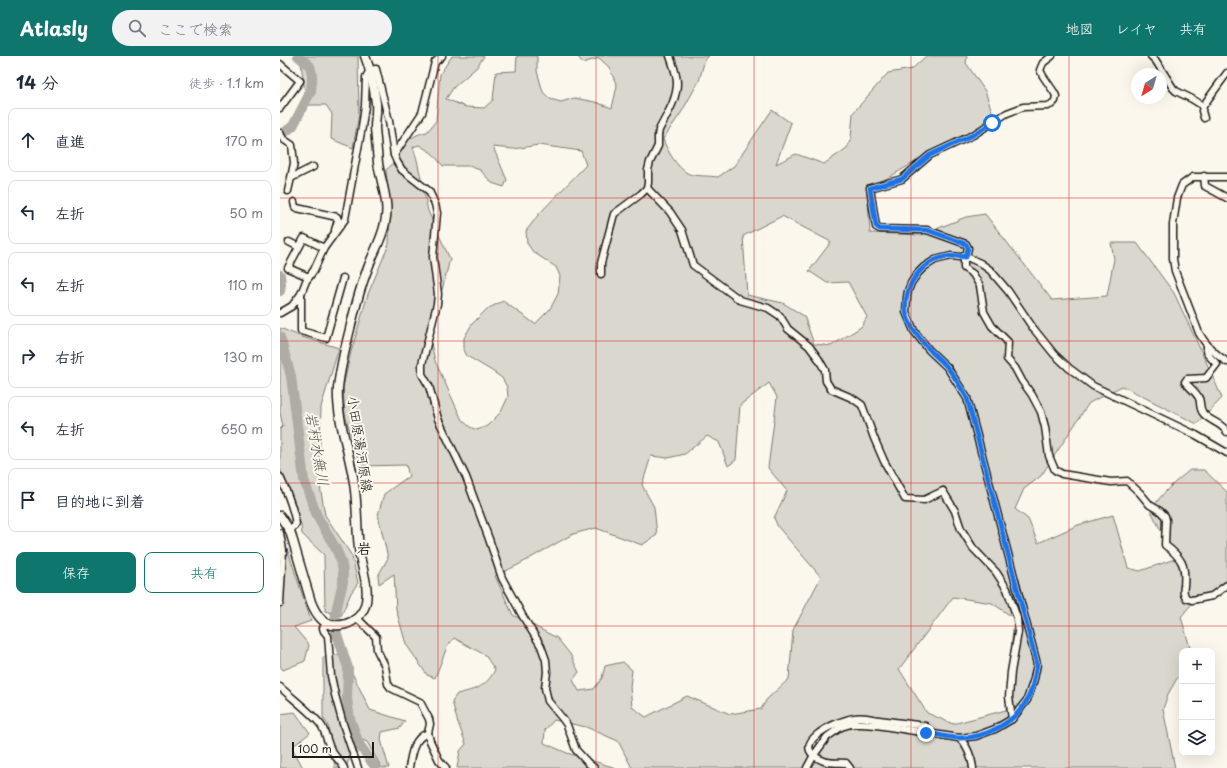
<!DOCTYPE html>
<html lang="ja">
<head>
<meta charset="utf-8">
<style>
  :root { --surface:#fff; --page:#f2f2f3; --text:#1f2937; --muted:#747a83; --line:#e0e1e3; --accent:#0f766e }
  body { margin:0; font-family:"Playpen Sans","Klee One",sans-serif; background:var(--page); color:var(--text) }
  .controls { position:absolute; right:12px; bottom:12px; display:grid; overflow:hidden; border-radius:8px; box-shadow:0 4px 16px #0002 }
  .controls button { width:36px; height:36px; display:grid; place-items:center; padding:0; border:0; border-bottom:1px solid var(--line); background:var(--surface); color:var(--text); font:20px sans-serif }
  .compass { position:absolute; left:851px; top:12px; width:36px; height:36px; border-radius:50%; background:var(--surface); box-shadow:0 4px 16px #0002; rotate:217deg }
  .scale { position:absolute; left:12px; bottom:10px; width:82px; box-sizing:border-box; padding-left:4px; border:2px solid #1c1c1c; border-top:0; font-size:11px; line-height:14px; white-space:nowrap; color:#1c1c1c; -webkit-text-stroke:3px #fbf7ec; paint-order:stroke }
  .stop { position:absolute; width:12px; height:12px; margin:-9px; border:3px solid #1a73e8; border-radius:50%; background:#fff }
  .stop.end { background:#1a73e8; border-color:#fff; box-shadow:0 1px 4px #0008 }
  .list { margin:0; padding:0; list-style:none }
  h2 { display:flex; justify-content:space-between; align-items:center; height:52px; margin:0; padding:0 16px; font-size:17px }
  h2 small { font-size:13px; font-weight:400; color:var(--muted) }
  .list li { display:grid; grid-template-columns:26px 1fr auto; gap:12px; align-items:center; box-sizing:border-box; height:64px; margin:0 8px 8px; padding:0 8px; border:1px solid var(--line); border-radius:8px }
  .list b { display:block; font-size:15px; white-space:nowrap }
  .list em { font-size:13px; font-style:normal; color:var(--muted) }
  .actions { display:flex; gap:8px; padding:12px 16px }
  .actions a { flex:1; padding:9px 0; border:1px solid var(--accent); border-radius:8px; text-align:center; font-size:14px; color:var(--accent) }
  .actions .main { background:var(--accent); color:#fff }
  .icon { flex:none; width:22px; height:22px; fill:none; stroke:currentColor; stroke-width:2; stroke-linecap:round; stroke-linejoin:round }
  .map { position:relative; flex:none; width:947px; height:712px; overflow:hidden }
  header { display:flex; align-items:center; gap:24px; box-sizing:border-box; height:56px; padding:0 20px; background:var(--accent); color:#fff }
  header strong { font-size:19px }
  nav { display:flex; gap:22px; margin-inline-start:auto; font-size:14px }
  .search { width:280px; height:36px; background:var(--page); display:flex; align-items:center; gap:10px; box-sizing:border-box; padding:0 14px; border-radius:22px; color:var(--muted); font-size:15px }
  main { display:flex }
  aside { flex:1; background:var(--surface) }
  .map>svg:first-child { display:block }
  .green { fill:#dad7ce; stroke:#7b7a75; fill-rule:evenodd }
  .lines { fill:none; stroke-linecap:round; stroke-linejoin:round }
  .river { stroke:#afaca5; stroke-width:10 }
  .minor-casing { stroke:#1c1c1c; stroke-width:9 }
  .major-casing { stroke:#1c1c1c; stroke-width:11 }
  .minor { stroke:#fbf7ec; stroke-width:6 }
  .major { stroke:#fbf7ec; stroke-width:8 }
  .route { stroke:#1a73e8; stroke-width:5 }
  .grid { fill:none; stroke:#d62828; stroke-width:1; stroke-opacity:0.55 }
  .labels { text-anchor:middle; stroke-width:4; stroke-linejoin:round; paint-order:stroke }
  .street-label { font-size:14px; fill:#1c1c1c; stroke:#fbf7ec }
  .water-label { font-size:15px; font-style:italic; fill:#575653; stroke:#fbf7ec }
  .neighbourhood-label { font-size:15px; font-weight:bold; fill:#1c1c1c; stroke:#fbf7ec }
</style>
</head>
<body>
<header>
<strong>Atlasly</strong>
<div class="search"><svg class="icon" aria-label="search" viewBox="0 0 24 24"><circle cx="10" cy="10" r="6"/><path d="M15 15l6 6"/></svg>ここで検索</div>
<nav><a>地図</a><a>レイヤ</a><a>共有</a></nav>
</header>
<main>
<aside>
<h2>14 分<small>徒歩 · 1.1 km</small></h2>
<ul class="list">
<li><svg class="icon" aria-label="ahead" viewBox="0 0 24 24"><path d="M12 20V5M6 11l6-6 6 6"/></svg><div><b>直進</b></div><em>170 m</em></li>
<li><svg class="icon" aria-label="left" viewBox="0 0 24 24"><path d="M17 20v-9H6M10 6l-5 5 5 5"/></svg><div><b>左折</b></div><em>50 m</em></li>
<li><svg class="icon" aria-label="left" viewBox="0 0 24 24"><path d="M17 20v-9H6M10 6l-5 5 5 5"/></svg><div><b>左折</b></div><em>110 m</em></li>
<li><svg class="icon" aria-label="right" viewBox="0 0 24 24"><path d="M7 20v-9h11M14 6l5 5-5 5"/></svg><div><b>右折</b></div><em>130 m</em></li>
<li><svg class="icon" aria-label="left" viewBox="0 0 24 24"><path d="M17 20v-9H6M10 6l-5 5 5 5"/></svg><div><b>左折</b></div><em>650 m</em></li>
<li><svg class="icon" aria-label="arrive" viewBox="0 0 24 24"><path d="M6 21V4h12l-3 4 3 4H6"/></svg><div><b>目的地に到着</b></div></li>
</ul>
<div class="actions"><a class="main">保存</a><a>共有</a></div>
</aside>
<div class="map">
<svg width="947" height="712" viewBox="0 0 947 712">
  <rect width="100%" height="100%" fill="#fbf7ec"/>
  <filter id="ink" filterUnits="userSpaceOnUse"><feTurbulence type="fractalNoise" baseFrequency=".025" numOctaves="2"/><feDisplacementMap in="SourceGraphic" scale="8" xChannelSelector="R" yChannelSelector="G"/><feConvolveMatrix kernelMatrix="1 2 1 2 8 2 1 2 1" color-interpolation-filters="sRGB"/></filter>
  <g filter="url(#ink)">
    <g class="green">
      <polygon points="20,0 78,0 79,58 73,92 51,83 52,58 46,49 29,49 25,37"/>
      <path d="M172,0H204L197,11L174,31L166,43L186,51L204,52L213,44L216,16L236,15L237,0H257V15L263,36L270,43L281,46L294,42L315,46L332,52L337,30L329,11L319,2L303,7L297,0H429L425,3L419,25L401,57L383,83C387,95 398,113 409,118C414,120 432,120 438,121L454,110L492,54L511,67L496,108L516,98L544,108L567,92L571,82L573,57L608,17L632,13L646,0H687L686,7L705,35L713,58L708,67L662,90L606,123L587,129L590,177L641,179L686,161L705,158L772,244L827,240L834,203L831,187H857L894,237L928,310L942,342L917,368L842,330L809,347L761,420L744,433L735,453L748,463L758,487L798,469L833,459L848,512L860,515L895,503L871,455C880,438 896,425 910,414H924L947,436V535C924,534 914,544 901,561L911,595H902V617L896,624L888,638L883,653L895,712H352L338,685L306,671L274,664L265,674L264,687L287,697L336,712H177L180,695L186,688L177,664L172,645L177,638C196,633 205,632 215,614L205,599L174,582L167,591L155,622L147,619L126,588L116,553L114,518L99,528L98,520L108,502L98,459L104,438L129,420L126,409L80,410L65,359L63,331L71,296L88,238L109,188L110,151L106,114C117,106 115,99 122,90C127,83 139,77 147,76L156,65L160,18ZM139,89L152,97L163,110H189L200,114L212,127L224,131L227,124L213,91L233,93L259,89L301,95L306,109L259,158L246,175L247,187L253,196L276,211L280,220L278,238L270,253L255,268L223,245L207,253L192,268L184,282V294L187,300L212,315L222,322L227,331L228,341L221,356L207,370L197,374L190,371L182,364L155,305L151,287L153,259L162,234L170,203L148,155L137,104L133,91ZM502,160L551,186L529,215L547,227L568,226L587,261L581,271L551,290L534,288L524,260L503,247L467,239L463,180ZM489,327L497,341L488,412L507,435L494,462L498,471L541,521L513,574L509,623L487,643L481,653L450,658L407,640L366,661L352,651L350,631L352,614L343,606L325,610L322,622L314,633L299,635L293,624L299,616L290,598L277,582L233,559L215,520L238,509L293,478L316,472L362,489L377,479L374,451L362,429L371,400L388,402L405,398L427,380L439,386L448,410L456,404L460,349ZM673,541L712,547L734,562L726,654L673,668L647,657L619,613Z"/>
      <polygon points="0,272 22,281 59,292 41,351 39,424 45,459 72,500 78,527 71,537 61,560 45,555 44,499 22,478 21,469 0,412 0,373 3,370 0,357"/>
      <polygon points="7,492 31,565 14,571 29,589 25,605 3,614 0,610 0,502"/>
      <polygon points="63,598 90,654 125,665 120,672 102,676 101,684 109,712 102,712 87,686 72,680 69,703 66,712 55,712 48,670 43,661 43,601"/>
      <polygon points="15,656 30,677 12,691 23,712 0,712 0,658"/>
    </g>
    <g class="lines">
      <g class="river">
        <polyline points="0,80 13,70 31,35 32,25 32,18 30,10 18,0"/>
        <polyline points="0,219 1,228 0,235"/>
        <polyline points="0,281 11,320 24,424 37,460 56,493 61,505 63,515 63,526 56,555 55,572 68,612 67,643 70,663 79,688 96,712"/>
      </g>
      <g class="minor-casing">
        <g id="minor">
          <polyline points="871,0 876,5 893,32 896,35 912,43 923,50"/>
          <polyline points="0,8 20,25 0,52"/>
          <polyline points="924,62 922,55 923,50 947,17"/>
          <polyline points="0,77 3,83 12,89 14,107 11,122"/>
          <polyline points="114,99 142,57 155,6 162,0"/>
          <polyline points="924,120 925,130 947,142"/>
          <path d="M947,121H913L902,129L897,142L893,168V203L895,215L919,277C926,290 935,298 947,306"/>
          <polyline points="367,132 390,156 402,174 413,209 460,244 488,252 500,260 508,273 529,290 538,302 545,314 546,325 551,333 572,342 582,349 594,382 604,405 625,443 644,444 663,435 675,455 681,473 693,492 716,516 727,533 737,562 738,576 731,616 729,641 732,663"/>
          <polyline points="8,135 11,122 33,111"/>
          <polyline points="14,146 15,151 17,152 57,161 58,164 55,174"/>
          <polyline points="9,186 19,191"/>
          <path d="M684,200V212L693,218L700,230L704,256L712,270L728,286L727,303L735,312L742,325L752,339L761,356L765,371L769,400L775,414L782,418L831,426L847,425L860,437L870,449L880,455L885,460L886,464L885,489C902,502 906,509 904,530C903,535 903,538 906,542L912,544L932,540L947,529"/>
          <polyline points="686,201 688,192 686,188 647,174 600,173 596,171 590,132 622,123 650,99 693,79 727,57 743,51 768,50 772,48 775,45 776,40 774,36 763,20 760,14 763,7 772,0"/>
          <path d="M321,218V207L334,158L361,138L367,132L368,127V114L370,106L378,90V80L379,74C386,60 397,44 397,27C397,18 393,9 390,0"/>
          <polyline points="29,221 8,212 24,182 44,192"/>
          <polyline points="21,238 21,275 46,282 63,222"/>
          <polyline points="0,257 12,250 21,238 26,225 34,214 44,192 65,163 82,71 85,50 86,21 90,14 96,13 109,65 114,99 117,106 122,114 149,135 155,148 157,157 153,201 158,238 157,248 142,308 142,318 149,330 158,363 186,421 209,483 222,522 242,559 261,590 266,604 267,616 265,632 268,645 282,662 287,669 296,694 308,707 314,712"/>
          <path d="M927,290C926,299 930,301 937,308L926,322L907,323L905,326C909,331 916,336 919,342C921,347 919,352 923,357C930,366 941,366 947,376"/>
          <path d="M0,421C7,436 13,451 16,468L10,475"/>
          <polyline points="0,477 3,494 0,547"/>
          <polyline points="77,562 96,581 97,594 105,610 108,628 111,632 140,646 149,663 150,668 148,677 150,685 159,704 166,712"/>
          <polyline points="47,567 43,572 44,575 48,580 51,620 55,639 63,668 78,712"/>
          <path d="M0,631C12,642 32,657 41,669C47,678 47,689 53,697C57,703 61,706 64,712"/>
          <path d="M679,682C687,689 692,702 693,712"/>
          <path d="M129,712C131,699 133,682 148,677"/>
          <polyline points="527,712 534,699 547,681 561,671 571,668 582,668 597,669 679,682 696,680 715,673 732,663 747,644 754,623 757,608 687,342 667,311 649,294 634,275 626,256 627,241 628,235 631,227 638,217 644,211 655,204 671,200 689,202 700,207 710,214 728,235 753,272 774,298 789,312 813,330 916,379 947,397"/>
          <path d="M570,712L566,707C559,706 551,708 544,705C504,689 556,665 574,662C582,660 591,663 599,664C614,666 629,668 645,670L647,673L646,677"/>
        </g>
      </g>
      <g class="major-casing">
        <path id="major" d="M0,460L10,475L31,546C35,556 41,567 52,569C66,571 80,564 85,550C90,534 83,516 80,500C76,476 78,451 74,427C70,398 56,361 58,332C60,312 65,293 70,273C75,252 80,231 88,212C93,197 102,183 105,167C110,147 101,127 98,107C97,96 96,84 95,72C95,64 97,55 96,47C94,31 91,15 85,0"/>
      </g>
      <use href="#minor" class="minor"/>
      <use href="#major" class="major"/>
    </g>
  </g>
  <g class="lines" filter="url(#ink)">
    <path class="route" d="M646,677C657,678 669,682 680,682C705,682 735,667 747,644C753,633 755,620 757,608L687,342C681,332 675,321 667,311C662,305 655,300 650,294C641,285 628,269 626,256C624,242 630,226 639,216C651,202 669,198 686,201L688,192L686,188L647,174L600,173L596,170L590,132L622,123L650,99L693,79L712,67"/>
  </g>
  <path class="grid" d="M158,0V712M316,0V712M474,0V712M631,0V712M789,0V712M0,142H947M0,285H947M0,427H947M0,570H947"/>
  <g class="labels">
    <g class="street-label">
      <text transform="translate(80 388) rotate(81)" y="5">小田原湯河原線</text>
    </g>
    <g class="water-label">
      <text transform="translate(37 393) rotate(80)" y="5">岩村水無川</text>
    </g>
    <g class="neighbourhood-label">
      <text x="84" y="498">岩</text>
    </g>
  </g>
</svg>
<div class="controls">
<button>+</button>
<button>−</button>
<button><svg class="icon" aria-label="layers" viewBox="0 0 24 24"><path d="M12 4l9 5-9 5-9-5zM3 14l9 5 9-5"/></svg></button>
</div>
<svg class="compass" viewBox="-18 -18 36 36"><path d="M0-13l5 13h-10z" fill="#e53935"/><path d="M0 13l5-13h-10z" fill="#747a83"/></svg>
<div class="scale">100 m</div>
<div class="stop" style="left:712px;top:67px"></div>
<div class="stop end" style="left:646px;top:677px"></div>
</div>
</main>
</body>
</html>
